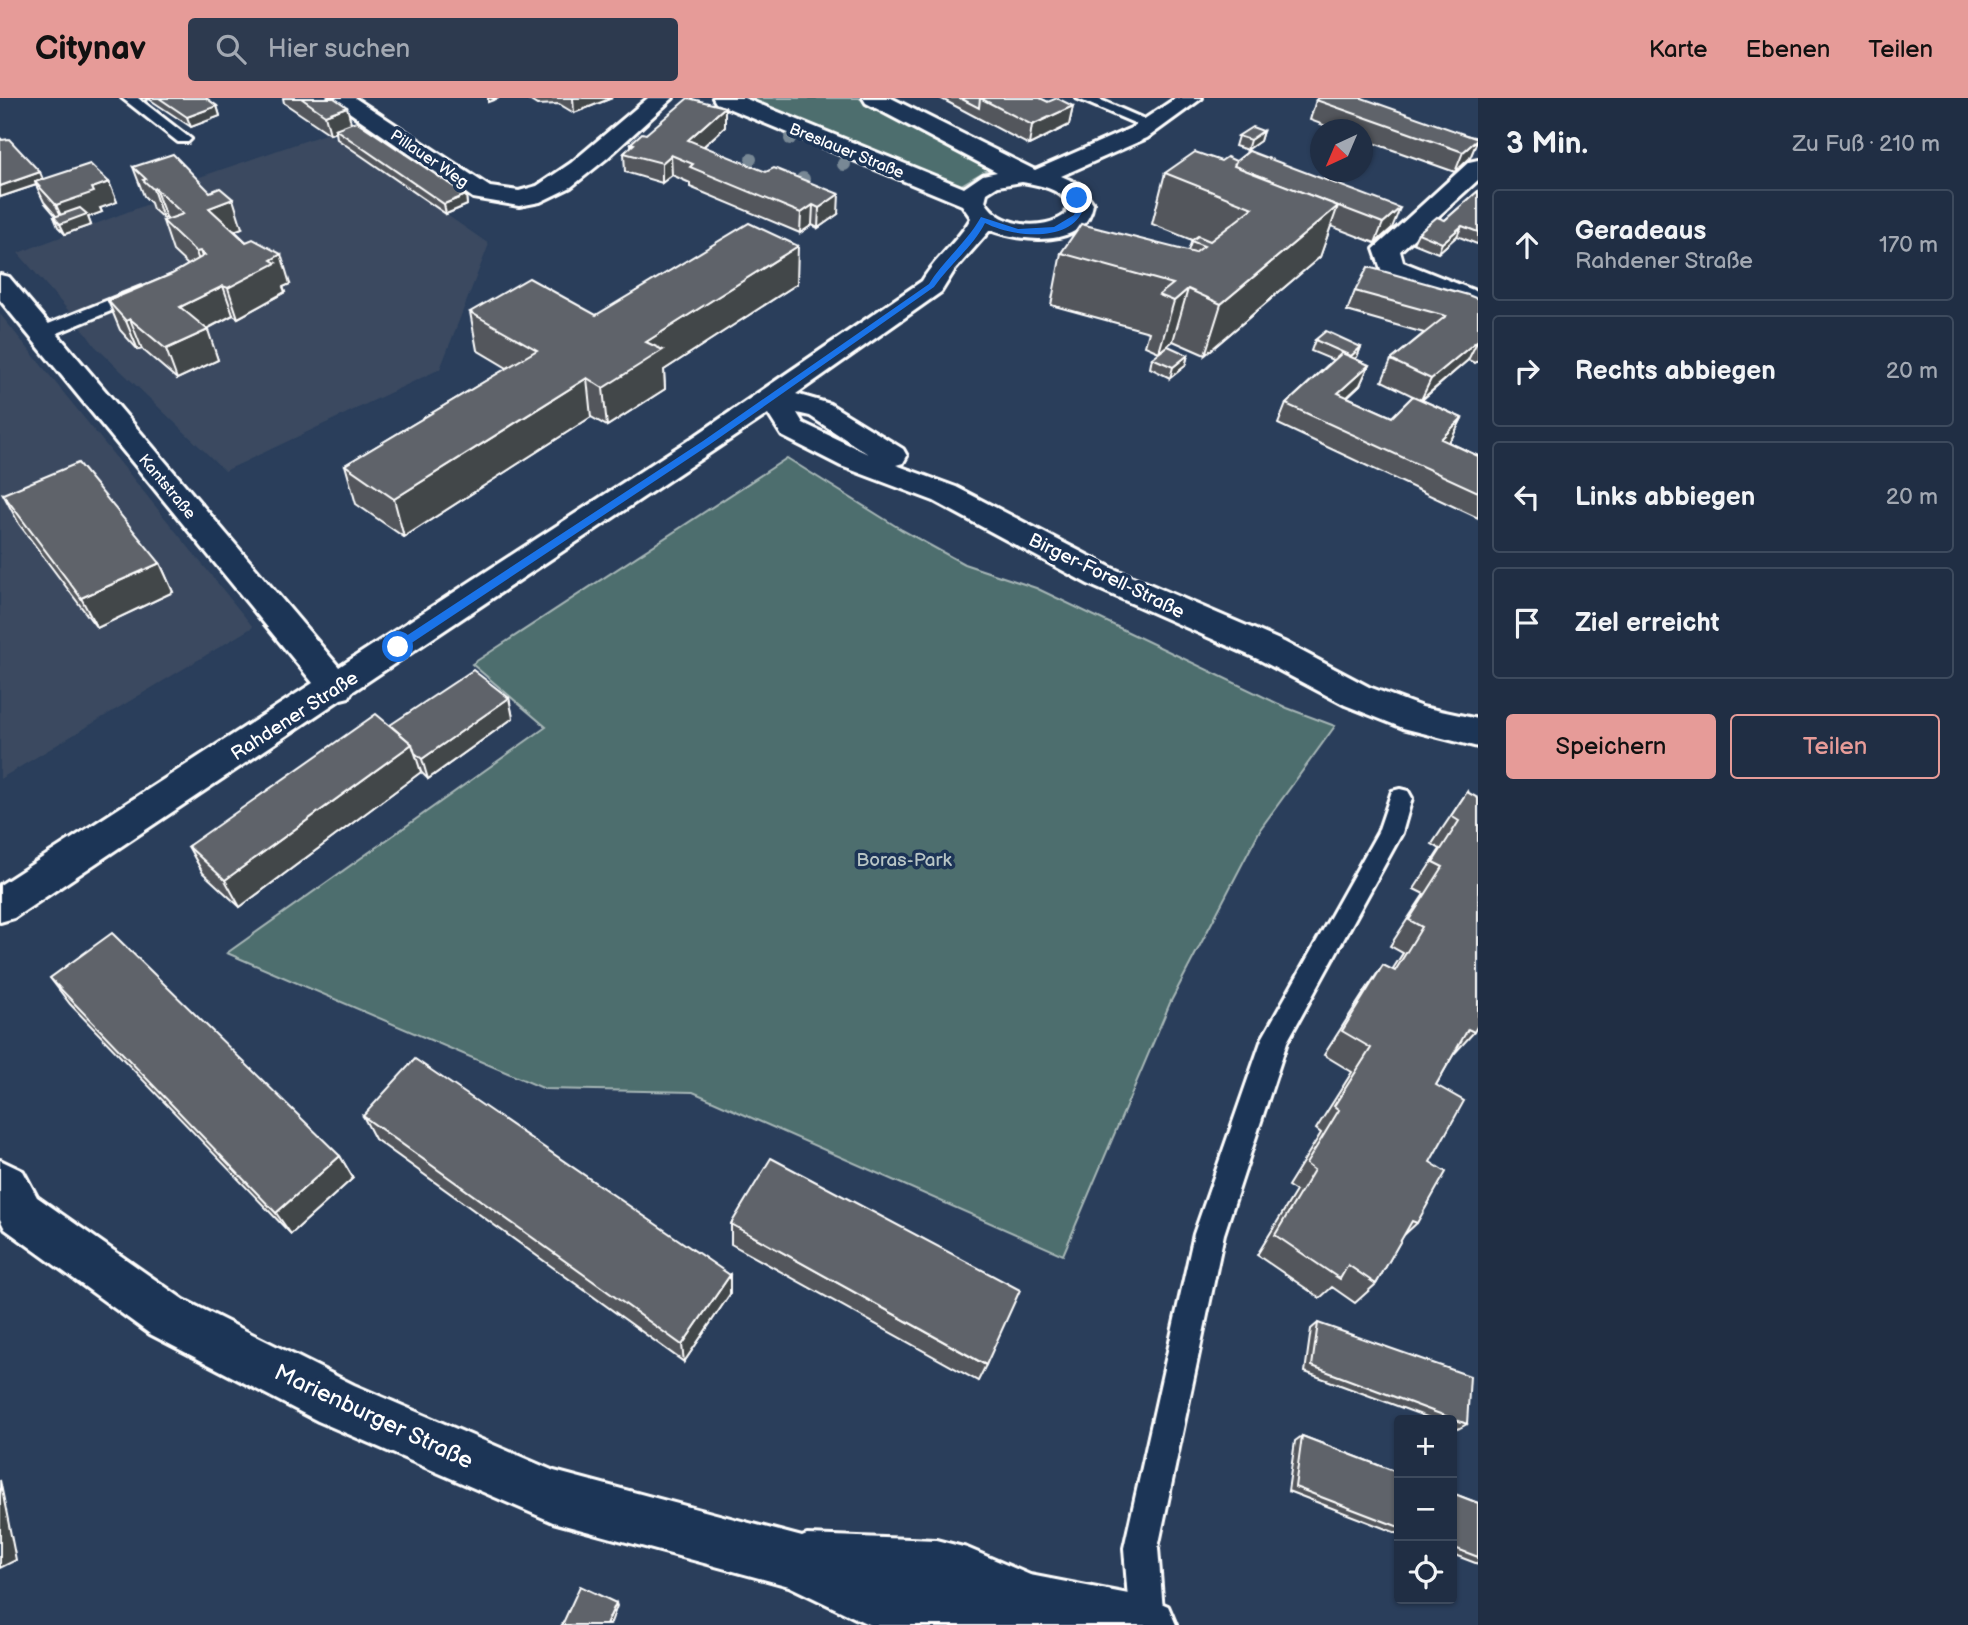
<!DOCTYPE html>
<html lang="de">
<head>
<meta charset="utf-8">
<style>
  :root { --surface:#202e44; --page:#2d3a4f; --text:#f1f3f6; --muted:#a2a8b2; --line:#3d4a5d; --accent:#e69b98 }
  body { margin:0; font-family:"Balsamiq Sans",sans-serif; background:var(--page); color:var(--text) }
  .controls { position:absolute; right:21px; bottom:21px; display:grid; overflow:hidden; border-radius:7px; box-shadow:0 2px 5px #0004 }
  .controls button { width:63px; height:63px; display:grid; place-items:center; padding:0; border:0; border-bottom:2px solid var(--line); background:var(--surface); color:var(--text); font:35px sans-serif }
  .compass { position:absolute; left:1310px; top:21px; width:63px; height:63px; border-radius:50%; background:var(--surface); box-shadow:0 2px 5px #0004; rotate:224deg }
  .stop { position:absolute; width:21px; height:21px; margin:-16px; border:5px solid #1a73e8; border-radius:50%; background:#fff }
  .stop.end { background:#1a73e8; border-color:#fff; box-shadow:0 2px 7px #0008 }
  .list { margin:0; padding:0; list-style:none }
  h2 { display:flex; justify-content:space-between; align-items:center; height:91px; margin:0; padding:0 28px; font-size:30px }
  h2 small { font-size:23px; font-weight:400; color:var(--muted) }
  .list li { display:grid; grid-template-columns:46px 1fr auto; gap:21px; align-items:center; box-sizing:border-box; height:112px; margin:0 14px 14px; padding:0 14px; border:2px solid var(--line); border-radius:7px }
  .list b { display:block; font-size:26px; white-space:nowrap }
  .list p { margin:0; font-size:23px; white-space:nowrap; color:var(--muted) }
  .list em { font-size:23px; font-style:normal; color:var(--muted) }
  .actions { display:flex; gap:14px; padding:21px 28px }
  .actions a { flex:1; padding:16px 0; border:2px solid var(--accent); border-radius:7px; text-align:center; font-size:24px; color:var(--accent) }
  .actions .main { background:var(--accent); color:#111 }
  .icon { flex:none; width:38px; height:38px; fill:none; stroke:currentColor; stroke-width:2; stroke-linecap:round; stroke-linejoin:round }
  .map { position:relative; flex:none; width:1478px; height:1527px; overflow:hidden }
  header { display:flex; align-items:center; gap:42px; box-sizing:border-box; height:98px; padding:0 35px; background:var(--accent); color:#111 }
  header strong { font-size:33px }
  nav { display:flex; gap:38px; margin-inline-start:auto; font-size:24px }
  .search { width:490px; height:63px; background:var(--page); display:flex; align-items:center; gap:18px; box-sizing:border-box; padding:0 24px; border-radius:7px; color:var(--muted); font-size:26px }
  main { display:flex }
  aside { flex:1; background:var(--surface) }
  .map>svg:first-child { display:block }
  .built { fill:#3a4960 }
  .green { fill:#4e6e6e; stroke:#a6b6b6; stroke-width:2 }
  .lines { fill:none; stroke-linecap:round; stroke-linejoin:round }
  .service-casing { stroke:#fff; stroke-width:6 }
  .minor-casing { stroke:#fff; stroke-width:6 }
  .service { fill:#1d3557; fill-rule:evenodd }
  .minor { fill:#1d3557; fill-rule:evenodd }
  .tree { fill:#788895 }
  .wall { fill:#52565b; stroke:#fff; stroke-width:2 }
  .shaded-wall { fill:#42464a; stroke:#fff; stroke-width:2 }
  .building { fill:#5f646a; stroke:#fff; stroke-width:2 }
  .route { fill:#1a73e8 }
  .labels { text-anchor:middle; stroke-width:7; stroke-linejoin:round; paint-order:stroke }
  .far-street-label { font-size:16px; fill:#fff; stroke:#1d3557 }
  .street-label { font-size:19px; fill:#fff; stroke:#1d3557 }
  .park-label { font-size:19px; fill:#b8c5c5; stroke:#1d3557 }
  .near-street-label { font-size:23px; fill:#fff; stroke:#1d3557 }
</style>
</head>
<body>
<header>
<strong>Citynav</strong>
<div class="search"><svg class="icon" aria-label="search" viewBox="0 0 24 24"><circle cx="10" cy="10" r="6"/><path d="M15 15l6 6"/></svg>Hier suchen</div>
<nav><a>Karte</a><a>Ebenen</a><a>Teilen</a></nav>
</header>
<main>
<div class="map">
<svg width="1478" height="1527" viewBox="0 0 1478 1527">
  <rect width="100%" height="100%" fill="#2a3e5b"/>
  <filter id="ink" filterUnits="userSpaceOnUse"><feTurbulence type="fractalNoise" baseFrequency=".0143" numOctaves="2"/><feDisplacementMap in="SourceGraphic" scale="14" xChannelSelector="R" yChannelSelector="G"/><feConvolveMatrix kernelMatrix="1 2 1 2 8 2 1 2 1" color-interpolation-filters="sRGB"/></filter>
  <g filter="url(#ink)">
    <g class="built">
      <polygon points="328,35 489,146 440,271 225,373 95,248 74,219 18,155 151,105 144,98"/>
      <polygon points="0,216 253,529 0,681"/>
    </g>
    <g class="green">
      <polygon points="738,0 859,0 990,70 956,90"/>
      <polygon points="787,360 902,432 964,466 1036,490 1287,610 1335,628 1261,730 1170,905 1063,1157 693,994 545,991 227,855 546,629 472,566"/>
    </g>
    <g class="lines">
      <g class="service-casing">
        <g id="service">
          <polygon points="122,0 138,0 191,41 188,44 178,44"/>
          <polygon points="1076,0 1096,0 1158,27 1156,30 1146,30"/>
          <polygon points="141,189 150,194 147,198 48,239 42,240 33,235 36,231"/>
          <polygon points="1400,691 1408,693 1412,700 1402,735 1287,944 1224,1136 1158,1450 1164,1526 1130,1527 1124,1450 1194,1136 1262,941 1378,734 1392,693"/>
        </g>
      </g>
      <g class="minor-casing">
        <g id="minor">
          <polygon points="329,0 355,0 490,89 519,93 537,88 571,65 648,0 673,0 606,61 571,89 540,104 519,108 473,100"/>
          <path d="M713,0H744L964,90L983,77L997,74L866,5L863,0H891L1035,72L1131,30L1176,0H1202L1147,40L1061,78L1079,86L1093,105C1087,151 1021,144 990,132L954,173L941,194L796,296L830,306L903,351L907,358L903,365L896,367L956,389L1112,470L1284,544L1369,589L1422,609L1478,621V649L1403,630L1345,607L1260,562L1088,486L934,403L841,368L782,338L768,316L352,594L349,599L341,601L14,820L0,824V787L313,585L0,202V177L9,179L339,569L695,338L922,183C935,160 958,144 971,120L962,107L716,5ZM1022,84C1039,87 1059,90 1068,105L1066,116C1043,134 999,129 985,103L987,95L998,88ZM797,315L810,318L868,356L803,325Z"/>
          <polygon points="1478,62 1478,82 1400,153 1403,164 1478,194 1478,212 1382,174 1374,151 1469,64"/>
          <polygon points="0,1062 23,1073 37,1099 184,1202 354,1287 554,1373 802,1439 807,1437 936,1442 967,1450 1030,1477 1149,1500 1168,1508 1176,1527 870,1527 789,1488 553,1424 318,1323 150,1236 5,1131 0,1121"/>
        </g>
      </g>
      <use href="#service" class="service"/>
      <use href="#minor" class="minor"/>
    </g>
    <g class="tree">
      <circle cx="790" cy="41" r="6"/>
      <circle cx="751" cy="61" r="6"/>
      <circle cx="844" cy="66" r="7"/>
      <circle cx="803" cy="81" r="7"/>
    </g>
    <g class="wall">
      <polygon points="140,0 206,0 217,8 220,18 191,29 149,1 143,3"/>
      <polygon points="283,0 334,0 351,25 466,97 467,107 446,116 337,41 336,34 330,36 284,5"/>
      <polygon points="526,0 612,0 574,15 559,6 537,7"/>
      <polygon points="940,0 1040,0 1048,4 1073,8 1069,27 1029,47"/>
      <polygon points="1316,2 1478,40 1470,60 1455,74 1362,41 1362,32 1337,32 1310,22"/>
      <polygon points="725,9 725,29 703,49 838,116 818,130 812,127 800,135 690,89 690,85 672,77 662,85 625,74 624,55 631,49 631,45 646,36"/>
      <polygon points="1263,33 1260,43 1247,52 1235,48 1238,38"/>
      <polygon points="0,40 43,81 109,84 117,104 100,110 102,114 88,119 91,127 65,136 58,129 54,119 56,118 44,104 36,87 0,99"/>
      <polygon points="1249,53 1392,130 1375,145 1331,128 1320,159 1205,257 1173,243 1159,254 1145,248 1149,234 1051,207 1061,155 1188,153 1192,142 1152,126 1165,75 1221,63 1235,64"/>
      <polygon points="133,69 242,130 235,133 290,186 283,189 285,194 238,220 233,217 207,231 218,262 177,281 142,251 138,252 120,232 108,203 172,176 188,167 173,153 163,123 168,121 166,119 163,120 153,111 151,105 144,98"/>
      <polygon points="1478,93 1478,145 1477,146 1457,138 1438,155 1413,145 1418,135 1445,122"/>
      <polygon points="797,186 664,272 665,291 607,328 591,319 404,439 356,406 345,367 507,270 477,252 470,214 596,217"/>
      <polygon points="1355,193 1478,201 1478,263 1475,265 1468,262 1422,302 1462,320 1452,340 1448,344 1478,358 1478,420 1278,326 1286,306 1333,262 1311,253 1315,242 1361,249 1357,259 1355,261 1369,267 1360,287 1347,299 1392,319 1413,298 1382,283 1391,262 1424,235 1347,213"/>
      <polygon points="1188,257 1185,268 1170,280 1150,270 1152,260"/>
      <polygon points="3,396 160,465 173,494 97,530 19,426"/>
      <polygon points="509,600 513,620 428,681 421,674 240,809 203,775 188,748 390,627"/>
      <polygon points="1467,694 1474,934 1453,957 1436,987 1430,1064 1417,1125 1403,1138 1376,1186 1355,1205 1332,1189 1320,1200 1257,1157 1296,1093 1288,1088 1321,1035 1316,1031 1352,974 1324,957 1365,893 1383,867 1392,872 1403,855 1390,848 1424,796 1414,791 1440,751 1432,746"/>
      <polygon points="50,880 340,1058 353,1080 291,1136 70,906"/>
      <polygon points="363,1018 730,1196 684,1264 375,1041"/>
      <polygon points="731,1126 986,1267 978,1283 731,1146"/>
      <polygon points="1318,1225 1467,1326 1458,1331 1452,1329 1452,1322 1435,1322 1305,1274 1311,1231"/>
      <polygon points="1302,1338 1399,1375 1399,1436 1288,1393 1295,1343"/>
      <polygon points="1452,1395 1478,1405 1478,1466 1452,1456"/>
    </g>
    <g class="shaded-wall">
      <polygon points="488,0 499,0 488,4"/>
      <polygon points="573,0 612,0 574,15"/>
      <polygon points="217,8 220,18 191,29 187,19"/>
      <polygon points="1073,8 1069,27 1029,47 1032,27"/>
      <polygon points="347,9 352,28 335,31 336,34 330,36 325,17"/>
      <polygon points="725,9 725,29 688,62 688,42"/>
      <polygon points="1263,33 1260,43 1247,52 1250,42"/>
      <polygon points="1478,41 1470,60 1455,74 1463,54"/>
      <polygon points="671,57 672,77 662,85 662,65"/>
      <polygon points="40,74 44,84 35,84 36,87 0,99 0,88"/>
      <polygon points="109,84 117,104 100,110 102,114 88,119 91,127 65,136 60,126 64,124 56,107 92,90"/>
      <polygon points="155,90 166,119 163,120 153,91"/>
      <polygon points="839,96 838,116 818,130 819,110"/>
      <polygon points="466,97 467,107 446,116 444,106"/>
      <polygon points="233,101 242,130 218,139 209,110"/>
      <polygon points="813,107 812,127 800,135 801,115"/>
      <polygon points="1338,108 1320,159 1205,257 1221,206"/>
      <polygon points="1400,110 1392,130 1375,145 1383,125"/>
      <polygon points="1462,128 1457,138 1438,155 1442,145"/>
      <polygon points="798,148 797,186 664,272 665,291 607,328 603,290 646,244"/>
      <polygon points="200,153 210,183 206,184 196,154"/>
      <polygon points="281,156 290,186 283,189 285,194 238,220 228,190 271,162"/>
      <polygon points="223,188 233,217 191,239 180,209"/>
      <polygon points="1188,191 1173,243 1159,254 1174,203"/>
      <polygon points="130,221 142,251 138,252 126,223"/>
      <polygon points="208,232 218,262 177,281 166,251"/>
      <polygon points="1478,242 1468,262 1421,302 1431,281"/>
      <polygon points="1361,249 1357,259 1347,268 1351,258"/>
      <polygon points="1188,257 1185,268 1170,280 1173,269"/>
      <polygon points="1369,267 1360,287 1329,316 1338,295"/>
      <polygon points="587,280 591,319 404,439 394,401"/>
      <polygon points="1462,320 1452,340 1431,362 1441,341"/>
      <polygon points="160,465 173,494 97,530 81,500"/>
      <polygon points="509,600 513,620 428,681 422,661"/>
      <polygon points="412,646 421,674 240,809 225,782"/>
      <polygon points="340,1058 353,1080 291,1136 276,1115"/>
      <polygon points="730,1177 730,1196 684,1264 682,1247"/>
      <polygon points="0,1382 16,1462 0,1470"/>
      <polygon points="616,1505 617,1508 610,1527 606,1527"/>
    </g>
    <g class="building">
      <polygon points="159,0 206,0 217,8 187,19"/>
      <polygon points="301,0 334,0 347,9 325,17"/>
      <polygon points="688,0 725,9 688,42 766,74 774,70 839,96 819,110 813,107 801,115 690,69 693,66 671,57 662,65 624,55 634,46 631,45 642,35 646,36"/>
      <polygon points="960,0 980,0 979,10"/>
      <polygon points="980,0 1040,0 1048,4 1057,0 1073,8 1032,27"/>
      <polygon points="1319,0 1362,0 1478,41 1463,54 1316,2"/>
      <polygon points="356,23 466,97 444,106 335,31"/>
      <polygon points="1252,29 1263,33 1250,42 1238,38"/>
      <polygon points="0,40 2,42 9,41 40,74 0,88"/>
      <polygon points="1249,53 1400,110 1383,125 1234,68 1235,64"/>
      <polygon points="1195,54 1221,63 1227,59 1236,63 1234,68 1338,108 1221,206 1188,191 1174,203 1159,197 1173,186 1061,155 1081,126 1195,155 1204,148 1191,143 1198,138 1210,143 1253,110 1165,75"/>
      <polygon points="173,56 210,94 220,90 233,101 209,110 246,144 253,141 281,156 271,162 276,165 228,190 223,188 180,209 208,232 166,251 130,221 126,223 108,203 172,176 205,157 200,153 196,154 163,123 183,116 155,90 153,91 143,82 146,81 133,69"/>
      <polygon points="90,66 109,84 92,90 94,94 56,107 35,84"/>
      <polygon points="1478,93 1478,134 1462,128 1442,145 1418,135 1437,119 1445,122"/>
      <polygon points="80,110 87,116 60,126 54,119"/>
      <polygon points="749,125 798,148 646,244 663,252 603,290 587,280 394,401 345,367 537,252 470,214 529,180 596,217"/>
      <polygon points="1368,169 1468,197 1478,201 1478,242 1431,281 1391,262 1446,218 1355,193"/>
      <polygon points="1326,233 1361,249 1351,258 1315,242"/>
      <polygon points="1168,248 1188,257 1173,269 1152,260"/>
      <polygon points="1342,255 1369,267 1338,295 1392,319 1413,298 1462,320 1441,341 1478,358 1478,394 1286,306"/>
      <polygon points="78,365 160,465 81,500 3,396"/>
      <polygon points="473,572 509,600 422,661 415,655 412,646 390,627"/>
      <polygon points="376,616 412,646 225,782 188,748"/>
      <polygon points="1467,694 1478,700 1478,927 1474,934 1468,931 1436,987 1464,1003 1430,1064 1446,1074 1417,1125 1412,1123 1376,1186 1348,1167 1340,1181 1275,1137 1314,1072 1306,1066 1339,1012 1334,1008 1371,950 1342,933 1383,867 1395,873 1422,829 1409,822 1443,769 1433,764 1459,723 1451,718"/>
      <polygon points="112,835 340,1058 276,1115 50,880"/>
      <polygon points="415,961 730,1177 682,1247 363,1018"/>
      <polygon points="771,1060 1020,1192 986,1267 731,1126"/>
      <polygon points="1318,1225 1470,1278 1467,1326 1312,1268"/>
      <polygon points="1302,1338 1399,1375 1399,1429 1295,1389"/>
      <polygon points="1452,1395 1478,1405 1478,1459 1452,1449"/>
      <polygon points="580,1488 616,1505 606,1527 562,1527"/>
    </g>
  </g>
  <path class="route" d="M1075,98H1080L1084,109C1073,146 1012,139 985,125C973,149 949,167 934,189L709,347L401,552H394V546L703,343L929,186C944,162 967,144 981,119L1018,131L1054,129L1074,117L1077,109Z"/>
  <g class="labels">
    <g class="far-street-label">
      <text transform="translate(847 52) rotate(22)" y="6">Breslauer Straße</text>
      <text transform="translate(430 60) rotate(34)" y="6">Pillauer Weg</text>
      <text transform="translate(168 388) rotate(50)" y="6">Kantstraße</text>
    </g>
    <g class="street-label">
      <text transform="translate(1107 477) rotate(26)" y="7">Birger-Forell-Straße</text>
      <text transform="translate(294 617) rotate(-33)" y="7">Rahdener Straße</text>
    </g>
    <g class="park-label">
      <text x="904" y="768">Boras-Park</text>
    </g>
    <g class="near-street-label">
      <text transform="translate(374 1318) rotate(25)" y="8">Marienburger Straße</text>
    </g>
  </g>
</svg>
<div class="controls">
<button>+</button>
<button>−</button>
<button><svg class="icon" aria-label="locate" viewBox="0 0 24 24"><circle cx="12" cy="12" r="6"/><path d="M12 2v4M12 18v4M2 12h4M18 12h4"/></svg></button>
</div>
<svg class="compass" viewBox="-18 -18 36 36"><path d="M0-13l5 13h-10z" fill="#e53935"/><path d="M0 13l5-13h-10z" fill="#a2a8b2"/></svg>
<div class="stop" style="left:398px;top:549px"></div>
<div class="stop end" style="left:1077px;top:100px"></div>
</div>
<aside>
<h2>3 Min.<small>Zu Fuß · 210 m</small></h2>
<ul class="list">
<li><svg class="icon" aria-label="ahead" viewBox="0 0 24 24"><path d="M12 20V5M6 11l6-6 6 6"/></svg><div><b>Geradeaus</b><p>Rahdener Straße</p></div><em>170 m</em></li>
<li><svg class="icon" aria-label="right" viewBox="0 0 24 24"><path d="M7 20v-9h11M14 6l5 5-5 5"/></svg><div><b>Rechts abbiegen</b></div><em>20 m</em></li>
<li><svg class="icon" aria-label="left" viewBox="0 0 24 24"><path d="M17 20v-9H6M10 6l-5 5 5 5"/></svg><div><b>Links abbiegen</b></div><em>20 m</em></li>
<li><svg class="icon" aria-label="arrive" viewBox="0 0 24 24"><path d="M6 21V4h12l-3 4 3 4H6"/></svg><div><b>Ziel erreicht</b></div></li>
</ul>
<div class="actions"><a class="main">Speichern</a><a>Teilen</a></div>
</aside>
</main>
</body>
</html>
